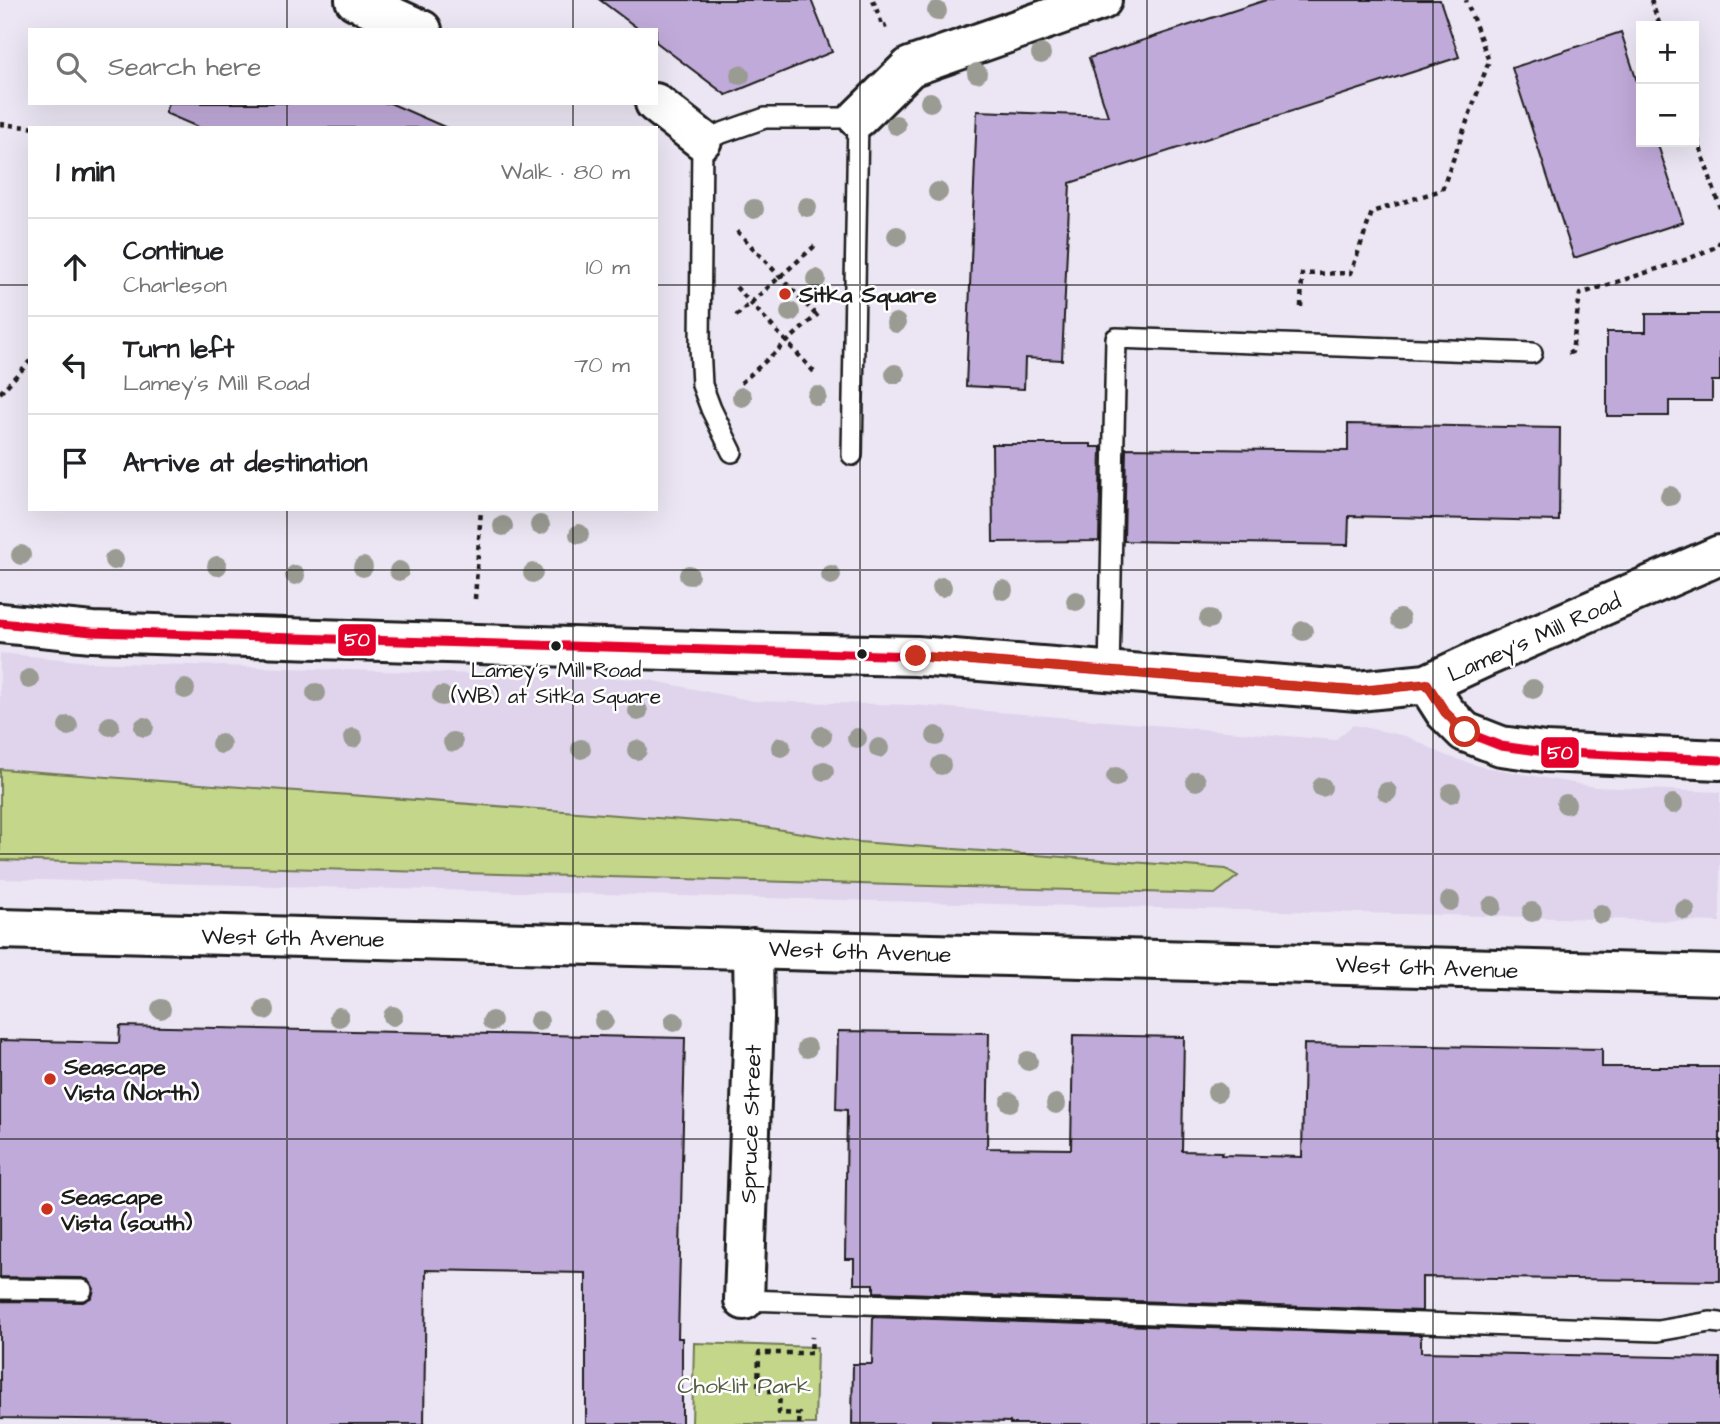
<!DOCTYPE html>
<html lang="en">
<head>
<meta charset="utf-8">
<style>
  :root { --surface:#fff; --page:#f6f6f6; --text:#202124; --muted:#757577; --line:#e0e0e0 }
  body { margin:0; font-family:"Architects Daughter",sans-serif; background:var(--page); color:var(--text) }
  .controls { position:absolute; right:21px; top:21px; display:grid; overflow:hidden; border-radius:0px; box-shadow:0 7px 28px #0002 }
  .controls button { width:63px; height:63px; display:grid; place-items:center; padding:0; border:0; border-bottom:2px solid var(--line); background:var(--surface); color:var(--text); font:35px sans-serif }
  .stop { position:absolute; width:21px; height:21px; margin:-16px; border:5px solid #c8321e; border-radius:50%; background:#fff }
  .stop.end { background:#c8321e; border-color:#fff; box-shadow:0 2px 7px #0008 }
  .list { margin:0; padding:0; list-style:none }
  h2 { display:flex; justify-content:space-between; align-items:center; height:91px; margin:0; padding:0 28px; font-size:30px }
  h2 small { font-size:23px; font-weight:400; color:var(--muted) }
  .list li { display:grid; grid-template-columns:46px 1fr auto; gap:21px; align-items:center; box-sizing:border-box; height:98px; padding:0 28px; border-top:2px solid var(--line) }
  .list b { display:block; font-size:26px; white-space:nowrap }
  .list p { margin:0; font-size:23px; white-space:nowrap; color:var(--muted) }
  .list em { font-size:23px; font-style:normal; color:var(--muted) }
  .icon { flex:none; width:38px; height:38px; fill:none; stroke:currentColor; stroke-width:2; stroke-linecap:round; stroke-linejoin:round }
  .map { position:relative; flex:none; width:1720px; height:1424px; overflow:hidden }
  .search { position:absolute; background:var(--surface); box-shadow:0 7px 28px #0002; left:28px; top:28px; width:630px; height:77px; display:flex; align-items:center; gap:18px; box-sizing:border-box; padding:0 24px; border-radius:0px; color:var(--muted); font-size:26px }
  .panel { position:absolute; background:var(--surface); box-shadow:0 7px 28px #0002; left:28px; top:126px; width:630px; height:385px; border-radius:0px }
  .map>svg:first-child { display:block }
  .built { fill:#dfd4ec }
  .green { fill:#c3d68a; stroke:#707953; stroke-width:2 }
  .building { fill:#c0aad9; stroke:#1c1c1c; stroke-width:2 }
  .lines { fill:none; stroke-linecap:round; stroke-linejoin:round }
  .lane-casing { stroke:#1c1c1c; stroke-width:24 }
  .street-casing { stroke:#1c1c1c; stroke-width:44 }
  .secondary-casing { stroke:#1c1c1c; stroke-width:44 }
  .path { stroke:#1c1c1c; stroke-width:4.5; stroke-dasharray:5 5; stroke-linecap:butt }
  .lane { stroke:#fff; stroke-width:19 }
  .street { stroke:#fff; stroke-width:38 }
  .secondary { stroke:#fff; stroke-width:38 }
  .bus-1-casing { stroke:#fff; stroke-width:14 }
  .bus-1 { stroke:#e4002b; stroke-width:9 }
  .tree { fill:#9a9b92 }
  .route { stroke:#c8321e; stroke-width:9 }
  .grid { fill:none; stroke:#1c1c1c; stroke-width:2; stroke-opacity:0.55 }
  .poi-dot { fill:#c8321e; stroke:#fff; stroke-width:2.5 }
  .bus-dot { fill:#1c1c1c; stroke:#fff; stroke-width:2.5 }
  .labels { text-anchor:middle; stroke-width:5; stroke-linejoin:round; paint-order:stroke }
  .bus-label { font-size:21px; fill:#1c1c1c; stroke:#fff }
  .poi-label { font-size:23px; font-weight:bold; fill:#1c1c1c; stroke:#fff; text-anchor:start }
  .street-label { font-size:23px; fill:#1c1c1c; stroke:#fff }
  .park-label { font-size:23px; fill:#565d42; stroke:#fff }
  .line-badge { stroke:#fff; stroke-width:2.5 }
  .badge-label { font-size:19px; text-anchor:middle; font-weight:bold; fill:#fff }
</style>
</head>
<body>
<div class="map">
<svg width="1720" height="1424" viewBox="0 0 1720 1424">
  <rect width="100%" height="100%" fill="#ece6f4"/>
  <filter id="ink" filterUnits="userSpaceOnUse"><feTurbulence type="fractalNoise" baseFrequency=".0143" numOctaves="2"/><feDisplacementMap in="SourceGraphic" scale="14" xChannelSelector="R" yChannelSelector="G"/><feConvolveMatrix kernelMatrix="1 2 1 2 8 2 1 2 1" color-interpolation-filters="sRGB"/></filter>
  <g filter="url(#ink)">
    <polygon class="built" points="0,653 89,662 644,679 754,701 915,705 1335,740 1353,725 1406,736 1447,756 1479,766 1534,776 1596,787 1720,792 1720,922 0,879"/>
    <g class="green">
      <polygon points="0,769 751,825 859,842 1226,869 1238,876 1215,894 0,860"/>
      <polygon points="694,1343 817,1347 815,1424 692,1424"/>
    </g>
    <g class="building">
      <polygon points="600,0 811,0 832,52 726,95 656,42 656,30 640,30"/>
      <polygon points="1266,0 1440,0 1459,57 1070,183 1062,360 1025,358 1024,389 966,386 977,111 1108,116 1089,58"/>
      <polygon points="1621,32 1641,94 1641,142 1657,142 1683,222 1574,258 1512,68"/>
      <polygon points="168,103 390,103 447,128 200,128 165,113"/>
      <polygon points="1646,314 1720,314 1720,381 1712,381 1712,401 1669,401 1669,416 1607,416 1607,332 1646,332"/>
      <polygon points="1348,424 1560,428 1559,521 1349,516 1348,545 1124,541 1126,448 1348,451"/>
      <polygon points="992,444 1091,444 1091,447 1101,447 1099,541 993,542"/>
      <polygon points="120,1026 685,1038 678,1338 682,1338 682,1424 586,1424 586,1273 426,1270 424,1424 231,1424 231,1421 0,1418 0,1301 83,1302 92,1297 94,1289 89,1280 82,1278 0,1277 0,1040 119,1043"/>
      <polygon points="838,1031 989,1033 987,1148 1071,1149 1073,1035 1184,1037 1182,1151 1222,1152 1221,1155 1302,1157 1304,1044 1602,1049 1602,1067 1720,1067 1720,1281 1422,1277 1422,1311 874,1292 874,1284 854,1284 854,1259 845,1259 847,1110 836,1109"/>
      <polygon points="873,1317 1421,1335 1421,1352 1720,1358 1720,1424 1010,1424 1010,1422 932,1420 932,1424 852,1424 853,1364 872,1364"/>
    </g>
    <g class="lines">
      <g class="lane-casing">
        <g id="lane">
          <polyline points="732,452 711,409 702,385 700,346 702,140 765,118 858,118 852,455"/>
          <polyline points="1109,672 1116,338 1532,353"/>
          <polyline points="0,1289 82,1290"/>
          <polyline points="744,1300 1658,1331 1710,1322 1720,1323"/>
        </g>
      </g>
      <g class="street-casing">
        <g id="street">
          <polyline points="355,0 422,30"/>
          <polyline points="655,103 702,140"/>
          <polyline points="858,118 910,67 1102,0"/>
          <polyline points="0,623 92,632 730,652 916,656 1358,691 1427,684 1485,657 1720,555"/>
          <polyline points="1427,684 1445,712 1465,732 1501,746 1545,752 1720,760"/>
          <polyline points="744,1300 754,1017 753,948"/>
        </g>
      </g>
      <g class="secondary-casing">
        <polyline id="secondary" points="0,929 1720,975"/>
      </g>
      <g class="path">
        <polyline points="873,0 883,27 887,26"/>
        <polyline points="1651,0 1660,26"/>
        <polyline points="0,124 36,128"/>
        <polyline points="1694,129 1720,208"/>
        <polyline points="737,231 817,316"/>
        <polyline points="736,287 816,374"/>
        <polyline points="1301,307 1302,274 1351,273 1372,212 1442,190 1489,61 1466,0"/>
        <polyline points="736,316 818,243"/>
        <polyline points="1568,353 1572,352 1580,294 1688,259 1718,246 1720,241"/>
        <polyline points="741,383 818,314"/>
        <polyline points="0,393 30,361"/>
        <polyline points="475,599 481,509"/>
        <polyline points="799,1424 800,1414 779,1413 780,1391 758,1391 759,1353 811,1353 812,1337"/>
      </g>
      <use href="#lane" class="lane"/>
      <use href="#street" class="street"/>
      <use href="#secondary" class="secondary"/>
      <g class="bus-1-casing">
        <g id="bus-1">
          <polyline points="0,623 92,632 916,656 1358,691 1427,684"/>
          <polyline points="1427,684 1445,712 1465,732 1501,746 1545,752 1720,760"/>
        </g>
      </g>
      <use href="#bus-1" class="bus-1"/>
    </g>
    <g class="tree">
      <circle cx="937" cy="11" r="10"/>
      <circle cx="1041" cy="54" r="10"/>
      <circle cx="977" cy="73" r="10"/>
      <circle cx="740" cy="75" r="10"/>
      <circle cx="930" cy="102" r="10"/>
      <circle cx="896" cy="125" r="10"/>
      <circle cx="938" cy="192" r="10"/>
      <circle cx="807" cy="207" r="10"/>
      <circle cx="754" cy="209" r="10"/>
      <circle cx="897" cy="236" r="10"/>
      <circle cx="816" cy="279" r="10"/>
      <circle cx="790" cy="312" r="10"/>
      <circle cx="896" cy="323" r="10"/>
      <circle cx="895" cy="374" r="10"/>
      <circle cx="817" cy="396" r="10"/>
      <circle cx="742" cy="397" r="10"/>
      <circle cx="1670" cy="496" r="10"/>
      <circle cx="540" cy="525" r="10"/>
      <circle cx="503" cy="526" r="10"/>
      <circle cx="579" cy="534" r="10"/>
      <circle cx="21" cy="555" r="10"/>
      <circle cx="114" cy="560" r="10"/>
      <circle cx="217" cy="566" r="10"/>
      <circle cx="363" cy="567" r="10"/>
      <circle cx="399" cy="571" r="10"/>
      <circle cx="533" cy="573" r="10"/>
      <circle cx="295" cy="575" r="10"/>
      <circle cx="689" cy="575" r="10"/>
      <circle cx="831" cy="575" r="10"/>
      <circle cx="942" cy="587" r="10"/>
      <circle cx="1003" cy="590" r="10"/>
      <circle cx="1076" cy="601" r="10"/>
      <circle cx="1209" cy="619" r="10"/>
      <circle cx="1400" cy="619" r="10"/>
      <circle cx="1303" cy="631" r="10"/>
      <circle cx="29" cy="679" r="10"/>
      <circle cx="185" cy="689" r="10"/>
      <circle cx="1533" cy="689" r="10"/>
      <circle cx="316" cy="693" r="10"/>
      <circle cx="442" cy="696" r="10"/>
      <circle cx="638" cy="711" r="10"/>
      <circle cx="68" cy="726" r="10"/>
      <circle cx="110" cy="726" r="10"/>
      <circle cx="144" cy="727" r="10"/>
      <circle cx="822" cy="736" r="10"/>
      <circle cx="936" cy="736" r="10"/>
      <circle cx="353" cy="738" r="10"/>
      <circle cx="857" cy="738" r="10"/>
      <circle cx="453" cy="742" r="10"/>
      <circle cx="221" cy="744" r="10"/>
      <circle cx="781" cy="747" r="10"/>
      <circle cx="879" cy="748" r="10"/>
      <circle cx="581" cy="749" r="10"/>
      <circle cx="637" cy="750" r="10"/>
      <circle cx="941" cy="765" r="10"/>
      <circle cx="824" cy="771" r="10"/>
      <circle cx="1116" cy="777" r="10"/>
      <circle cx="1196" cy="781" r="10"/>
      <circle cx="1322" cy="787" r="10"/>
      <circle cx="1387" cy="792" r="10"/>
      <circle cx="1451" cy="793" r="10"/>
      <circle cx="1566" cy="804" r="10"/>
      <circle cx="1673" cy="804" r="10"/>
      <circle cx="1450" cy="901" r="10"/>
      <circle cx="1492" cy="906" r="10"/>
      <circle cx="1685" cy="910" r="10"/>
      <circle cx="1532" cy="912" r="10"/>
      <circle cx="1601" cy="914" r="10"/>
      <circle cx="161" cy="1009" r="10"/>
      <circle cx="265" cy="1010" r="10"/>
      <circle cx="393" cy="1016" r="10"/>
      <circle cx="339" cy="1017" r="10"/>
      <circle cx="492" cy="1021" r="10"/>
      <circle cx="539" cy="1021" r="10"/>
      <circle cx="604" cy="1021" r="10"/>
      <circle cx="674" cy="1022" r="10"/>
      <circle cx="807" cy="1048" r="10"/>
      <circle cx="1028" cy="1061" r="10"/>
      <circle cx="1217" cy="1092" r="10"/>
      <circle cx="1010" cy="1102" r="10"/>
      <circle cx="1056" cy="1104" r="10"/>
    </g>
  </g>
  <g class="lines" filter="url(#ink)">
    <polyline class="route" points="916,656 1358,691 1427,684 1445,712 1465,732"/>
  </g>
  <path class="grid" d="M287,0V30M573,0V30M860,0V1424M1147,0V1424M1433,0V1424M287,103V128M573,103V128M0,285H30M656,285H1720M287,509V1424M573,509V1424M0,570H1720M0,854H1720M0,1139H1720"/>
  <g class="poi-dot">
    <circle cx="785" cy="294" r="7"/>
    <circle cx="50" cy="1079" r="7"/>
    <circle cx="47" cy="1209" r="7"/>
  </g>
  <g class="bus-dot">
    <circle cx="556" cy="646" r="6"/>
    <circle cx="862" cy="654" r="6"/>
  </g>
  <g class="labels">
    <g class="bus-label">
      <text x="556" y="677">Lamey's Mill Road<tspan x="556" dy="26">(WB) at Sitka Square</tspan></text>
    </g>
    <g class="poi-label">
      <text x="799" y="302">Sitka Square</text>
      <text x="64" y="1074">Seascape<tspan x="64" dy="26">Vista (North)</tspan></text>
      <text x="61" y="1204">Seascape<tspan x="61" dy="26">Vista (south)</tspan></text>
    </g>
    <g class="street-label">
      <text transform="translate(1534 637) rotate(-24)" y="8">Lamey's Mill Road</text>
      <text transform="translate(293 937) rotate(1)" y="8">West 6th Avenue</text>
      <text transform="translate(860 951) rotate(2)" y="8">West 6th Avenue</text>
      <text transform="translate(1427 967) rotate(2)" y="8">West 6th Avenue</text>
      <text transform="translate(750 1124) rotate(-88)" y="8">Spruce Street</text>
    </g>
    <g class="park-label">
      <text x="744" y="1393">Choklit Park</text>
    </g>
  </g>
  <g class="line-badge">
    <rect x="337" y="623" width="40" height="34" rx="7" fill="#e4002b"/>
    <rect x="1540" y="736" width="40" height="33" rx="7" fill="#e4002b"/>
  </g>
  <g class="badge-label">
    <text x="357" y="646">50</text>
    <text x="1560" y="759">50</text>
  </g>
</svg>
<div class="controls">
<button>+</button>
<button>−</button>
</div>
<div class="stop" style="left:1465px;top:732px"></div>
<div class="stop end" style="left:916px;top:656px"></div>
<div class="search"><svg class="icon" aria-label="search" viewBox="0 0 24 24"><circle cx="10" cy="10" r="6"/><path d="M15 15l6 6"/></svg>Search here</div>
<section class="panel">
<h2>1 min<small>Walk · 80 m</small></h2>
<ul class="list">
<li><svg class="icon" aria-label="ahead" viewBox="0 0 24 24"><path d="M12 20V5M6 11l6-6 6 6"/></svg><div><b>Continue</b><p>Charleson</p></div><em>10 m</em></li>
<li><svg class="icon" aria-label="left" viewBox="0 0 24 24"><path d="M17 20v-9H6M10 6l-5 5 5 5"/></svg><div><b>Turn left</b><p>Lamey's Mill Road</p></div><em>70 m</em></li>
<li><svg class="icon" aria-label="arrive" viewBox="0 0 24 24"><path d="M6 21V4h12l-3 4 3 4H6"/></svg><div><b>Arrive at destination</b></div></li>
</ul>
</section>
</div>
</body>
</html>
